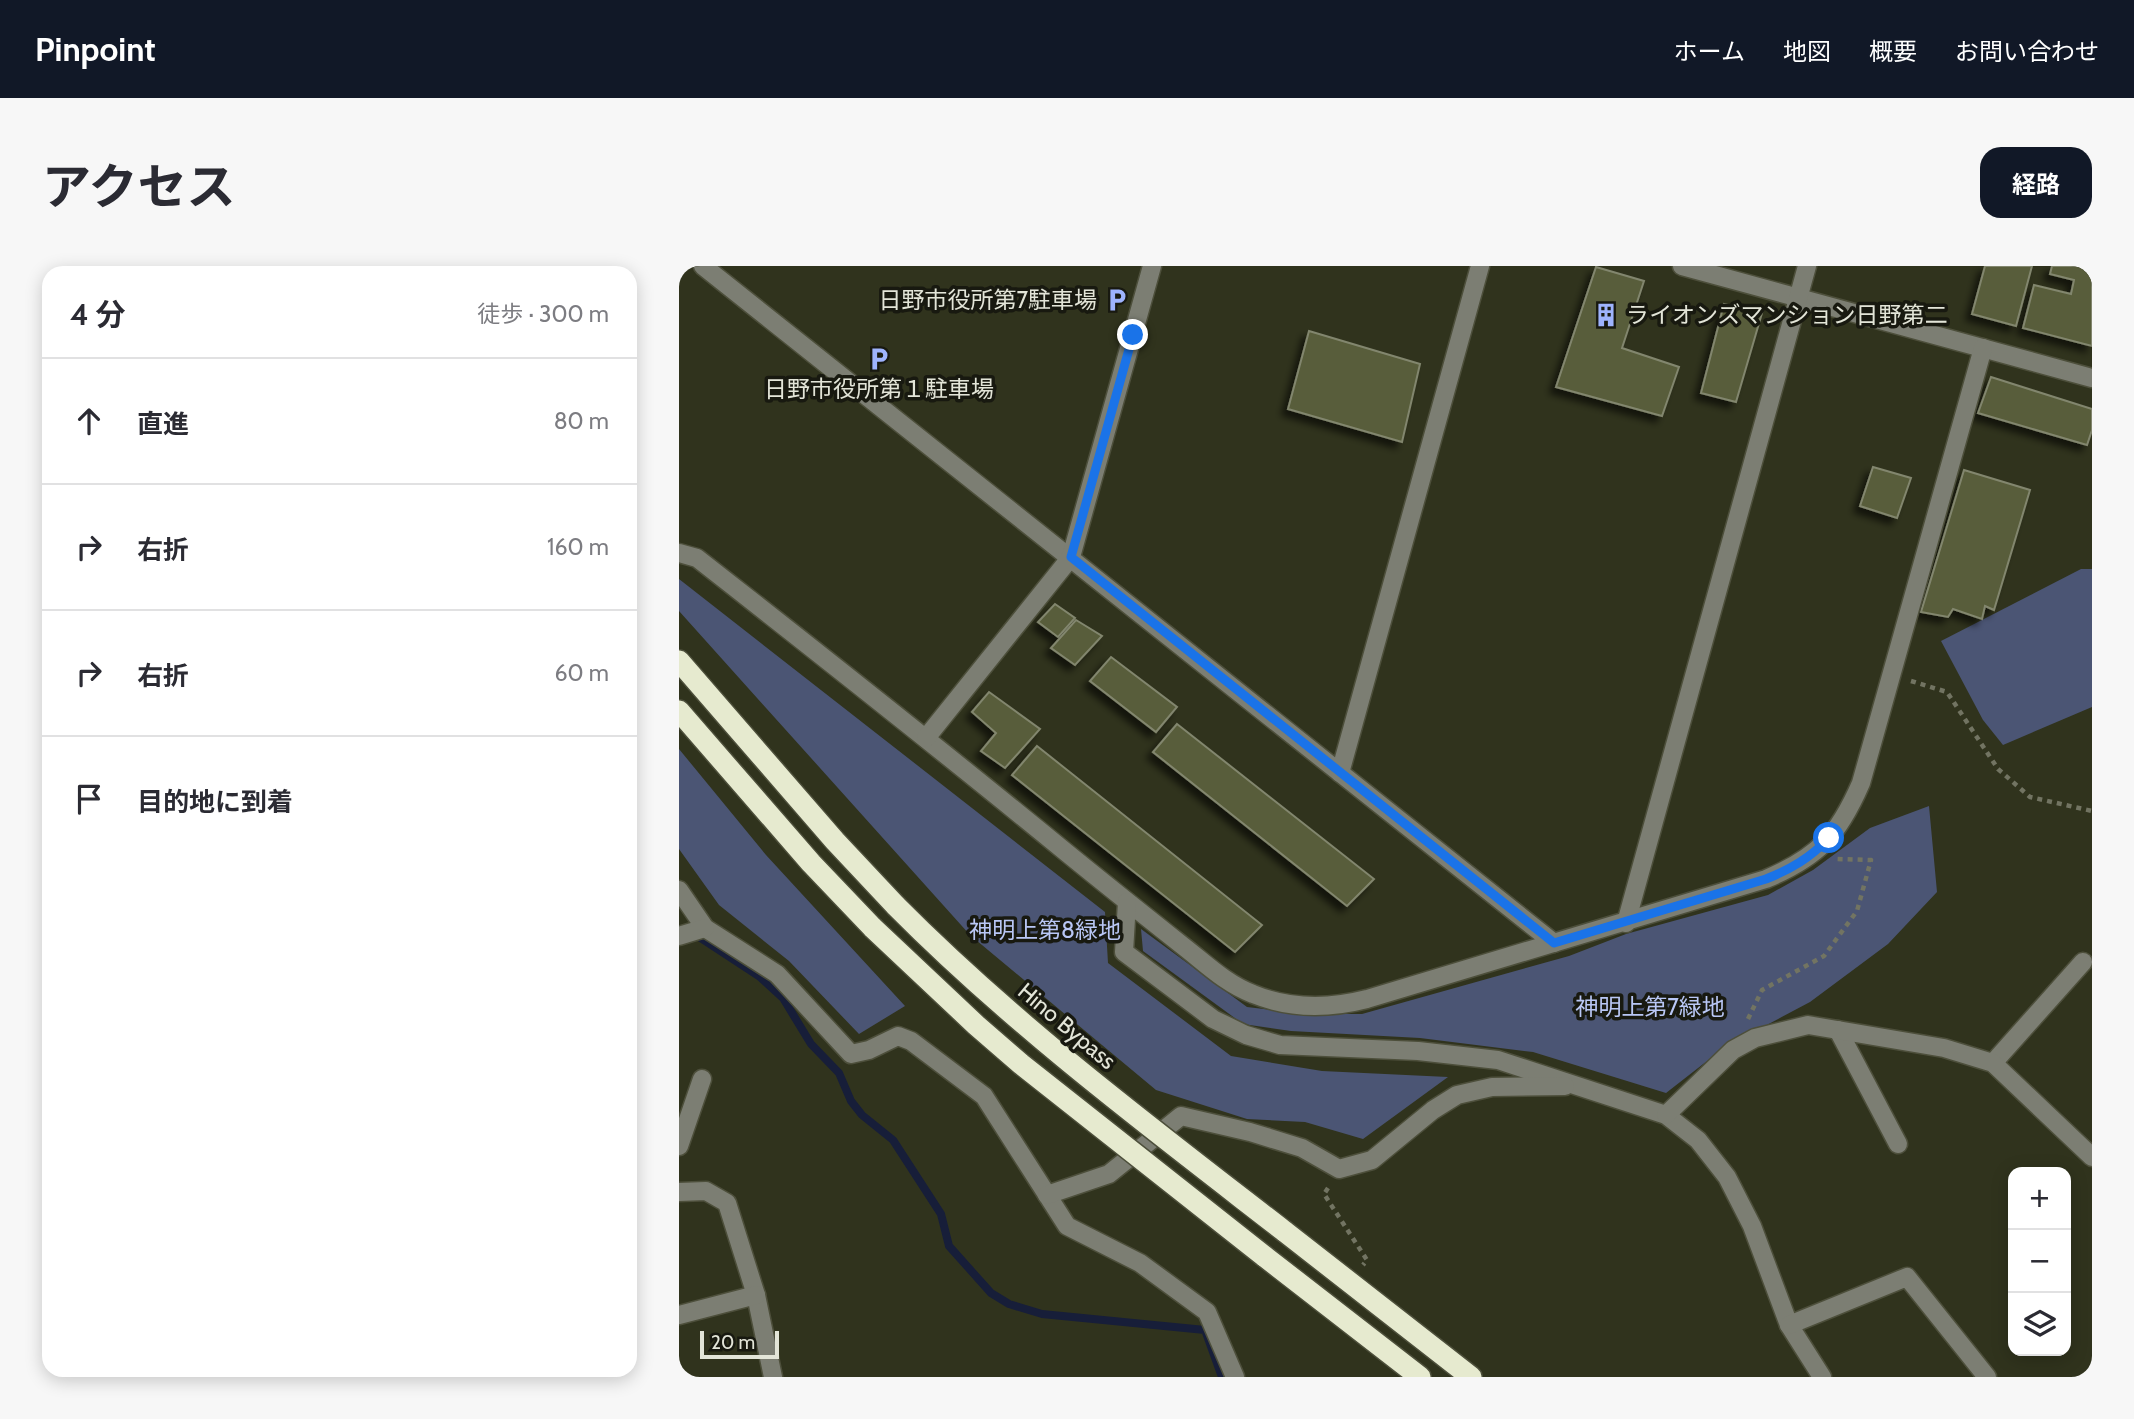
<!DOCTYPE html>
<html lang="ja">
<head>
<meta charset="utf-8">
<style>
  :root { --surface:#fff; --page:#f7f7f7; --text:#2b2b33; --muted:#7c7c81; --line:#e1e1e2; --accent:#111827 }
  body { margin:0; font-family:Cabin,"Noto Sans JP",sans-serif; background:var(--page); color:var(--text) }
  .controls { position:absolute; right:21px; bottom:21px; display:grid; overflow:hidden; border-radius:14px; box-shadow:0 4px 18px #0003 }
  .controls button { width:63px; height:63px; display:grid; place-items:center; padding:0; border:0; border-bottom:2px solid var(--line); background:var(--surface); color:var(--text); font:35px sans-serif }
  .scale { position:absolute; left:21px; bottom:18px; width:79px; box-sizing:border-box; padding-left:7px; border:4px solid #e3e5d8; border-top:0; font-size:19px; line-height:24px; white-space:nowrap; color:#e3e5d8; -webkit-text-stroke:5px #181910; paint-order:stroke }
  .stop { position:absolute; width:21px; height:21px; margin:-16px; border:5px solid #1a73e8; border-radius:50%; background:#fff }
  .stop.end { background:#1a73e8; border-color:#fff; box-shadow:0 2px 7px #0008 }
  .list { margin:0; padding:0; list-style:none }
  h2 { display:flex; justify-content:space-between; align-items:center; height:91px; margin:0; padding:0 28px; font-size:30px }
  h2 small { font-size:23px; font-weight:400; color:var(--muted) }
  .list li { display:grid; grid-template-columns:46px 1fr auto; gap:21px; align-items:center; box-sizing:border-box; height:126px; padding:0 28px; border-top:2px solid var(--line) }
  .list b { display:block; font-size:26px; white-space:nowrap }
  .list em { font-size:23px; font-style:normal; color:var(--muted) }
  .icon { flex:none; width:38px; height:38px; fill:none; stroke:currentColor; stroke-width:2; stroke-linecap:round; stroke-linejoin:round }
  .map { position:relative; flex:none; width:1413px; height:1111px; overflow:hidden; border-radius:21px }
  header { display:flex; align-items:center; gap:42px; box-sizing:border-box; height:98px; padding:0 35px; background:var(--accent); color:#fff }
  header strong { font-size:33px }
  nav { display:flex; gap:38px; margin-inline-start:auto; font-size:24px }
  .intro { display:flex; align-items:center; justify-content:space-between; box-sizing:border-box; height:168px; padding:0 42px }
  h1 { margin:0; font-size:49px }
  .button { padding:18px 32px; border-radius:21px; background:var(--accent); color:#fff; font-size:24px; font-weight:700 }
  main { display:flex; gap:42px; padding:0 42px }
  aside { flex:1; background:var(--surface); border-radius:21px; box-shadow:0 4px 18px #0003 }
  .map>svg:first-child { display:block }
  .forest { fill:#4b5574 }
  .lines { fill:none; stroke-linecap:round; stroke-linejoin:round }
  .stream { stroke:#171e39; stroke-width:8 }
  .building { fill:#585d3a; stroke:#82866e; stroke-width:2; filter:url(#shadow) }
  .minor-casing { stroke:#4d4f3b; stroke-width:21 }
  .highway-casing { stroke:#4d4f3b; stroke-width:24 }
  .path { stroke:#727462; stroke-width:4.5; stroke-dasharray:5 5; stroke-linecap:butt }
  .minor { stroke:#7c7e73; stroke-width:18 }
  .highway { stroke:#e6eacf; stroke-width:21 }
  .highway-bridge-casing { stroke:#4d4f3b; stroke-width:24; stroke-linecap:butt }
  .highway-bridge { stroke:#e6eacf; stroke-width:21 }
  .route { stroke:#1a73e8; stroke-width:9 }
  .labels { text-anchor:middle; stroke-width:7; stroke-linejoin:round; paint-order:stroke }
  .poi-label { font-size:23px; fill:#e3e5d8; stroke:#181910; text-anchor:end }
  .park-label { font-size:23px; fill:#b9c7f5; stroke:#181910 }
  .street-label { font-size:23px; fill:#e3e5d8; stroke:#181910 }
</style>
</head>
<body>
<header>
<strong>Pinpoint</strong>
<nav><a>ホーム</a><a>地図</a><a>概要</a><a>お問い合わせ</a></nav>
</header>
<div class="intro"><h1>アクセス</h1><a class="button">経路</a></div>
<main>
<aside>
<h2>4 分<small>徒歩 · 300 m</small></h2>
<ul class="list">
<li><svg class="icon" aria-label="ahead" viewBox="0 0 24 24"><path d="M12 20V5M6 11l6-6 6 6"/></svg><div><b>直進</b></div><em>80 m</em></li>
<li><svg class="icon" aria-label="right" viewBox="0 0 24 24"><path d="M7 20v-9h11M14 6l5 5-5 5"/></svg><div><b>右折</b></div><em>160 m</em></li>
<li><svg class="icon" aria-label="right" viewBox="0 0 24 24"><path d="M7 20v-9h11M14 6l5 5-5 5"/></svg><div><b>右折</b></div><em>60 m</em></li>
<li><svg class="icon" aria-label="arrive" viewBox="0 0 24 24"><path d="M6 21V4h12l-3 4 3 4H6"/></svg><div><b>目的地に到着</b></div></li>
</ul>
</aside>
<div class="map">
<svg width="1413" height="1111" viewBox="0 0 1413 1111">
  <defs>
    <filter id="shadow"><feDropShadow dx="-6" dy="6" stdDeviation="3.5" flood-color="#0009"/></filter>
  </defs>
  <rect width="100%" height="100%" fill="#30331d"/>
  <g class="forest">
    <polygon points="1402,303 1413,303 1413,441 1324,479 1304,454 1262,375"/>
    <polygon points="0,313 426,646 429,697 552,790 643,805 769,811 684,873 626,856 568,853 477,824 291,669 0,345"/>
    <polygon points="0,483 87,589 226,740 180,768 110,695 40,639 0,583"/>
    <polygon points="1250,540 1258,626 1209,678 1131,736 1046,781 987,827 854,786 741,772 612,765 564,758 464,685 462,663 568,741 625,748 683,748 890,690 947,668 1089,629 1134,604 1191,562"/>
  </g>
  <g class="lines">
    <polyline class="stream" points="20,671 81,711 104,732 132,778 160,807 172,835 183,849 214,874 262,948 270,980 312,1027 330,1038 363,1048 526,1064 543,1111"/>
  </g>
  <g class="building">
    <polygon points="1306,0 1353,0 1337,60 1293,48"/>
    <polygon points="1373,0 1413,0 1413,80 1344,62 1355,19 1392,28 1395,14 1371,8"/>
    <polygon points="917,1 965,15 943,82 1000,101 983,150 877,121"/>
    <polygon points="1045,38 1083,47 1057,136 1022,127"/>
    <polygon points="630,65 741,98 723,176 609,143"/>
    <polygon points="1312,111 1413,143 1413,164 1408,179 1299,147"/>
    <polygon points="1194,201 1232,212 1218,252 1181,240"/>
    <polygon points="1285,204 1351,224 1315,344 1306,340 1303,353 1274,343 1269,351 1242,346"/>
    <polygon points="376,338 396,352 379,371 359,356"/>
    <polygon points="397,354 423,370 396,399 372,382"/>
    <polygon points="432,391 498,441 477,466 411,415"/>
    <polygon points="310,426 361,463 326,502 302,485 317,467 293,446"/>
    <polygon points="498,458 695,613 668,640 474,486"/>
    <polygon points="358,480 583,659 556,686 333,509"/>
  </g>
  <g class="lines">
    <g class="minor-casing">
      <g id="minor">
        <polyline points="24,0 875,677"/>
        <polyline points="1003,0 1413,112"/>
        <path d="M0,287L18,292C142,389 266,487 388,587C426,618 465,649 504,680C526,697 547,718 574,728C611,743 649,743 688,733L1087,613C1139,591 1159,570 1182,517L1304,82"/>
        <polyline points="247,472 392,291 473,0"/>
        <polyline points="661,507 801,0"/>
        <polyline points="0,624 26,662 98,708 172,788 190,784 219,770 232,775 305,830 388,960 461,997 528,1046 556,1111"/>
        <polyline points="448,636 445,686 534,753 567,769 601,779 739,785 819,794 987,849 1019,874 1048,911 1073,960 1110,1059 1143,1111"/>
        <polyline points="947,657 1128,0"/>
        <polyline points="0,670 26,662"/>
        <polyline points="1159,764 1219,878"/>
        <polyline points="1314,797 1404,696"/>
        <polyline points="987,849 1054,784 1076,772 1129,759 1265,782 1314,797 1413,891"/>
        <polyline points="0,880 23,813"/>
        <polyline points="0,926 27,925 48,937 77,1029 94,1111"/>
        <polyline points="368,929 430,908 502,850 571,866 623,882 660,903 693,894 754,844 778,829 813,821 886,820"/>
        <polyline points="0,1049 77,1029"/>
        <polyline points="1110,1059 1228,1011 1308,1111"/>
      </g>
    </g>
    <g class="highway-casing">
      <g id="highway">
        <polyline points="0,395 156,575 217,640"/>
        <polyline points="0,445 132,597 194,662"/>
        <polyline points="605,965 792,1111"/>
        <polyline points="585,990 741,1111"/>
      </g>
    </g>
    <g class="path">
      <polyline points="1232,415 1268,426 1319,503 1351,531 1413,545"/>
      <polyline points="1069,753 1083,724 1145,690 1178,645 1192,594 1158,593"/>
      <polyline points="649,922 645,928 688,994 684,999"/>
    </g>
    <use href="#minor" class="minor"/>
    <use href="#highway" class="highway"/>
    <g class="highway-bridge-casing">
      <g id="highway-bridge">
        <path d="M217,640C336,760 471,861 605,965"/>
        <polyline points="194,662 297,759 342,798 585,990"/>
      </g>
    </g>
    <use href="#highway-bridge" class="highway-bridge"/>
  </g>
  <g class="lines">
    <path class="route" d="M454,69L392,291L875,677L1087,613C1112,603 1131,592 1150,572"/>
  </g>
  <defs>
    <g id="parking-bare" transform="scale(1.89)"><path d="M-3.5-5.5H1a3.5 3.5 0 0 1 0 7H-1V5.5H-3.5ZM-1-3.4V-.6H.8a1.4 1.4 0 0 0 0-2.8Z" fill="#9eb3fd" stroke="#181910" stroke-width="2.5" paint-order="stroke"/></g>
    <g id="building-bare" transform="scale(1.89)"><path d="M-4-6H4V6H1V3H-1V6H-4ZM-2.5-4.3h1.7v1.8h-1.7ZM.8-4.3h1.7v1.8H.8ZM-2.5-1h1.7V.8h-1.7ZM.8-1h1.7V.8H.8Z" fill="#9eb3fd" stroke="#181910" stroke-width="2.5" paint-order="stroke"/></g>
  </defs>
  <g fill-rule="evenodd">
    <use href="#parking-bare" x="438" y="34"/>
    <use href="#building-bare" x="927" y="49"/>
    <use href="#parking-bare" x="200" y="93"/>
  </g>
  <g class="labels">
    <g class="poi-label">
      <text x="418" y="42">日野市役所第7駐車場</text>
      <text x="947" y="57" text-anchor="start">ライオンズマンション日野第二</text>
      <text x="200" y="131" text-anchor="middle">日野市役所第１駐車場</text>
    </g>
    <g class="park-label">
      <text x="366" y="672">神明上第8緑地</text>
      <text x="971" y="749">神明上第7緑地</text>
    </g>
    <g class="street-label">
      <text transform="translate(388 760) rotate(40)" y="8">Hino Bypass</text>
    </g>
  </g>
</svg>
<div class="controls">
<button>+</button>
<button>−</button>
<button><svg class="icon" aria-label="layers" viewBox="0 0 24 24"><path d="M12 4l9 5-9 5-9-5zM3 14l9 5 9-5"/></svg></button>
</div>
<div class="scale">20 m</div>
<div class="stop" style="left:1150px;top:572px"></div>
<div class="stop end" style="left:454px;top:69px"></div>
</div>
</main>
</body>
</html>
